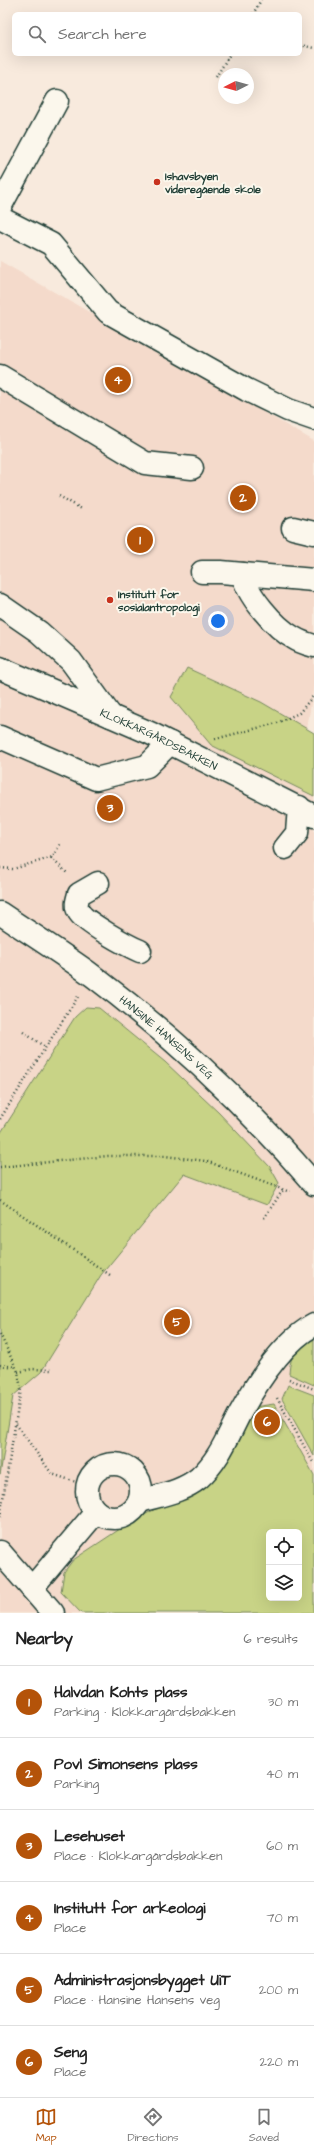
<!DOCTYPE html>
<html lang="en">
<head>
<meta charset="utf-8">
<style>
  :root { --surface:#fff; --page:#f2f2f2; --text:#222; --muted:#767676; --line:#e0e0e0; --accent:#b45309 }
  body { margin:0; font-family:"Architects Daughter",sans-serif; background:var(--page); color:var(--text) }
  .controls { position:absolute; right:12px; bottom:12px; display:grid; overflow:hidden; border-radius:6px; box-shadow:0 4px 16px #0002 }
  .controls button { width:36px; height:36px; display:grid; place-items:center; padding:0; border:0; border-bottom:1px solid var(--line); background:var(--surface); color:var(--text); font:20px sans-serif }
  .compass { position:absolute; left:218px; top:68px; width:36px; height:36px; border-radius:50%; background:var(--surface); box-shadow:0 4px 16px #0002; rotate:264deg }
  .you { position:absolute; left:218px; top:621px; width:14px; height:14px; margin:-10px; border:3px solid #fff; border-radius:50%; background:#1a73e8; box-shadow:0 0 0 6px #1a73e833 }
  .badge { display:grid; place-items:center; width:26px; height:26px; border-radius:50%; background:var(--accent); color:#fff; font-size:13px; font-weight:700 }
  .pin { position:absolute; translate:-50% -50%; border:2px solid #fff; box-shadow:0 1px 4px #0006 }
  .list { margin:0; padding:0; list-style:none }
  h2 { display:flex; justify-content:space-between; align-items:center; height:52px; margin:0; padding:0 16px; font-size:17px }
  h2 small { font-size:13px; font-weight:400; color:var(--muted) }
  .list li { display:grid; grid-template-columns:26px 1fr auto; gap:12px; align-items:center; box-sizing:border-box; height:72px; padding:0 16px; border-top:1px solid var(--line) }
  .list b { display:block; font-size:15px; white-space:nowrap }
  .list p { margin:0; font-size:13px; white-space:nowrap; color:var(--muted) }
  .list em { font-size:13px; font-style:normal; color:var(--muted) }
  .icon { flex:none; width:22px; height:22px; fill:none; stroke:currentColor; stroke-width:2; stroke-linecap:round; stroke-linejoin:round }
  .map { position:relative; flex:none; width:314px; height:1613px; overflow:hidden }
  .search { position:absolute; background:var(--surface); box-shadow:0 4px 16px #0002; left:12px; right:12px; top:12px; height:44px; display:flex; align-items:center; gap:10px; box-sizing:border-box; padding:0 14px; border-radius:6px; color:var(--muted); font-size:15px }
  .sheet { height:484px; background:var(--surface) }
  nav { display:flex; justify-content:space-around; align-items:center; box-sizing:border-box; height:56px; border-top:1px solid var(--line); background:var(--surface); font-size:11px; color:var(--muted) }
  nav a { display:grid; justify-items:center; gap:2px }
  nav .on { color:var(--accent) }
  .map>svg:first-child { display:block }
  .built { fill:#f4dacb; fill-rule:evenodd }
  .green { fill:#c8d386; stroke:#74885d; fill-rule:evenodd }
  .lines { fill:none; stroke-linecap:round; stroke-linejoin:round }
  .minor-casing { stroke:#1f3d34; stroke-width:25 }
  .path { stroke:#1f3d34; stroke-width:2.5; stroke-dasharray:1 3; stroke-linecap:butt }
  .minor { stroke:#fbf7ec; stroke-width:22 }
  .poi-dot { fill:#c8321e; stroke:#fbf7ec; stroke-width:1.5 }
  .labels { text-anchor:middle; stroke-width:4; stroke-linejoin:round; paint-order:stroke }
  .poi-label { font-size:11px; font-weight:bold; fill:#1f3d34; stroke:#fbf7ec; text-anchor:start }
  .street-label { font-size:11px; fill:#1f3d34; stroke:#fbf7ec }
</style>
</head>
<body>
<div class="map">
<svg width="314" height="1613" viewBox="0 0 314 1613">
  <rect width="100%" height="100%" fill="#f8eadd"/>
  <filter id="ink" filterUnits="userSpaceOnUse"><feTurbulence type="fractalNoise" baseFrequency=".025" numOctaves="2"/><feDisplacementMap in="SourceGraphic" scale="8" xChannelSelector="R" yChannelSelector="G"/><feConvolveMatrix kernelMatrix="1 2 1 2 8 2 1 2 1" color-interpolation-filters="sRGB"/></filter>
  <g filter="url(#ink)">
    <path class="built" d="M0,261L314,441V685L298,786L314,793V1613H0ZM269,1532H299V1598H269Z"/>
    <g class="green">
      <polygon points="187,668 261,702 314,733 314,796 211,745 171,697"/>
      <polygon points="86,1007 99,1008 165,1062 219,1113 270,1167 279,1183 267,1205 184,1174 101,1275 41,1372 13,1396 0,1475 0,1134 75,1017"/>
      <path d="M314,1333V1385L289,1374C290,1353 298,1346 314,1333Z"/>
      <polygon points="288,1385 314,1395 314,1456 282,1399"/>
      <path d="M274,1404L314,1475V1613H81L61,1592L64,1572L73,1560L129,1523L163,1505L254,1407ZM269,1532H299V1598H269Z"/>
    </g>
    <g class="lines">
      <g class="minor-casing">
        <g id="minor">
          <polyline points="0,207 57,101"/>
          <polyline points="0,218 51,244 108,312 247,390 288,410 314,419"/>
          <polyline points="0,376 145,463 192,468"/>
          <polyline points="293,528 314,533"/>
          <polyline points="202,572 221,572 314,580"/>
          <path d="M243,574C246,594 275,628 294,638C300,642 307,644 314,646"/>
          <polyline points="0,605 39,632 71,661 111,716"/>
          <path id="s1" d="M0,668L150,733L314,816"/>
          <polyline points="0,737 96,779 147,766 170,743"/>
          <polyline points="285,848 297,833 299,807"/>
          <path d="M98,883L79,894C77,901 75,906 79,912C84,922 128,946 140,951"/>
          <path id="s2" d="M0,913C31,934 63,954 93,976C174,1037 248,1107 314,1184"/>
          <circle cx="114" cy="1491" r="27"/>
          <path d="M140,1501C160,1495 182,1492 199,1478C219,1460 227,1438 239,1415C256,1384 283,1341 314,1325"/>
          <polyline points="0,1552 53,1613"/>
          <polyline points="32,1588 96,1512"/>
        </g>
      </g>
      <g class="path">
        <polyline points="253,14 261,0"/>
        <polyline points="300,45 314,48"/>
        <polyline points="216,77 230,54"/>
        <polyline points="59,496 82,509"/>
        <polyline points="215,739 277,723 299,713 314,695"/>
        <polyline points="51,858 68,874"/>
        <polyline points="0,868 13,869 53,857 60,844"/>
        <polyline points="23,1032 45,1047"/>
        <polyline points="0,1119 79,995"/>
        <polyline points="0,1167 108,1156 165,1156 206,1161 290,1192"/>
        <polyline points="0,1200 110,1275"/>
        <polyline points="264,1218 283,1190"/>
        <polyline points="0,1334 18,1372 21,1389 0,1517"/>
        <polyline points="0,1365 15,1367"/>
        <polyline points="18,1372 32,1369 52,1370"/>
        <polyline points="289,1379 314,1389"/>
        <polyline points="277,1398 314,1464"/>
        <polyline points="16,1424 52,1474 88,1486"/>
      </g>
      <use href="#minor" class="minor"/>
    </g>
  </g>
  <g class="poi-dot">
    <circle cx="157" cy="182" r="4"/>
    <circle cx="110" cy="600" r="4"/>
  </g>
  <g class="labels">
    <g class="poi-label">
      <text x="165" y="180">Ishavsbyen<tspan x="165" dy="13">videregående skole</tspan></text>
      <text x="118" y="598">Institutt for<tspan x="118" dy="13">sosialantropologi</tspan></text>
    </g>
    <g class="street-label">
      <text dy="4" stroke="none"><textPath href="#s1" startOffset="174">KLOKKARGÅRDSBAKKEN</textPath></text>
      <text dy="4" stroke="none"><textPath href="#s2" startOffset="208">HANSINE HANSENS VEG</textPath></text>
    </g>
  </g>
</svg>
<div class="controls">
<button><svg class="icon" aria-label="locate" viewBox="0 0 24 24"><circle cx="12" cy="12" r="6"/><path d="M12 2v4M12 18v4M2 12h4M18 12h4"/></svg></button>
<button><svg class="icon" aria-label="layers" viewBox="0 0 24 24"><path d="M12 4l9 5-9 5-9-5zM3 14l9 5 9-5"/></svg></button>
</div>
<svg class="compass" viewBox="-18 -18 36 36"><path d="M0-13l5 13h-10z" fill="#e53935"/><path d="M0 13l5-13h-10z" fill="#767676"/></svg>
<div class="you"></div>
<div class="pin badge" style="left:140px;top:540px">1</div>
<div class="pin badge" style="left:243px;top:498px">2</div>
<div class="pin badge" style="left:110px;top:808px">3</div>
<div class="pin badge" style="left:118px;top:380px">4</div>
<div class="pin badge" style="left:177px;top:1322px">5</div>
<div class="pin badge" style="left:267px;top:1422px">6</div>
<div class="search"><svg class="icon" aria-label="search" viewBox="0 0 24 24"><circle cx="10" cy="10" r="6"/><path d="M15 15l6 6"/></svg>Search here</div>
</div>
<section class="sheet">
<h2>Nearby<small>6 results</small></h2>
<ul class="list">
<li><span class="badge">1</span><div><b>Halvdan Kohts plass</b><p>Parking · Klokkargårdsbakken</p></div><em>30 m</em></li>
<li><span class="badge">2</span><div><b>Povl Simonsens plass</b><p>Parking</p></div><em>40 m</em></li>
<li><span class="badge">3</span><div><b>Lesehuset</b><p>Place · Klokkargårdsbakken</p></div><em>60 m</em></li>
<li><span class="badge">4</span><div><b>Institutt for arkeologi</b><p>Place</p></div><em>70 m</em></li>
<li><span class="badge">5</span><div><b>Administrasjonsbygget UiT</b><p>Place · Hansine Hansens veg</p></div><em>200 m</em></li>
<li><span class="badge">6</span><div><b>Seng</b><p>Place</p></div><em>220 m</em></li>
</ul>
</section>
<nav>
<a class="on"><svg class="icon" aria-label="map" viewBox="0 0 24 24"><path d="M3 6l6-2 6 2 6-2v14l-6 2-6-2-6 2zM9 4v14M15 6v14"/></svg>Map</a>
<a><svg class="icon" aria-label="directions" viewBox="0 0 24 24"><path d="M12 3l9 9-9 9-9-9zM9 14v-3h6M13 9l2 2-2 2"/></svg>Directions</a>
<a><svg class="icon" aria-label="saved" viewBox="0 0 24 24"><path d="M7 4h10v16l-5-4-5 4z"/></svg>Saved</a>
</nav>
</body>
</html>
